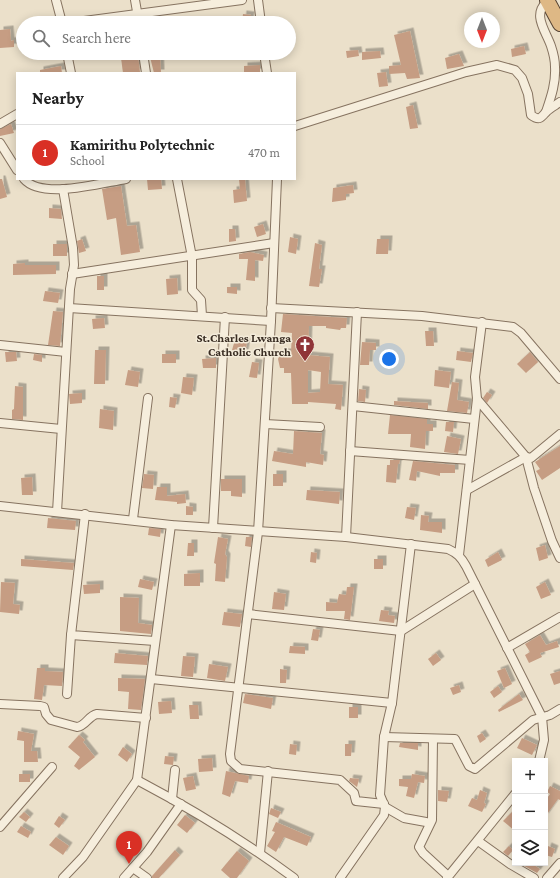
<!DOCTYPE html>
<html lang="en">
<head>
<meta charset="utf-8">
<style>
  :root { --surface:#fff; --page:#f6f6f6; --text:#222; --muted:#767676; --line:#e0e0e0; --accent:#d93025 }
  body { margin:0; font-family:"Crimson Pro",serif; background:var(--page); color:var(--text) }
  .controls { position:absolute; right:12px; bottom:12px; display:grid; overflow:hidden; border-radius:0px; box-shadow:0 2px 10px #0003 }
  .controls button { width:36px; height:36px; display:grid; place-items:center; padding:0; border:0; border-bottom:1px solid var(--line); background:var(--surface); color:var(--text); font:20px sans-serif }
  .compass { position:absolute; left:464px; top:12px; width:36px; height:36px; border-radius:50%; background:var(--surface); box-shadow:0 2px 10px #0003; rotate:180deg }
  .you { position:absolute; left:389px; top:359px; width:14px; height:14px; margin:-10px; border:3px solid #fff; border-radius:50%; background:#1a73e8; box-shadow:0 0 0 6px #1a73e833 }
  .badge { display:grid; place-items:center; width:26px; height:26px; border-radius:50%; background:var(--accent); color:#fff; font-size:13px; font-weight:700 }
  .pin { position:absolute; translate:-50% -33px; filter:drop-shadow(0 1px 2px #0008) }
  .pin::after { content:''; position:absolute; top:21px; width:14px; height:12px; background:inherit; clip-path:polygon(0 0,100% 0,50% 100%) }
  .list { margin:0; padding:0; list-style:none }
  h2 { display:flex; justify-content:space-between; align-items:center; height:52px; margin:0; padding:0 16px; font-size:17px }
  h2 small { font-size:13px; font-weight:400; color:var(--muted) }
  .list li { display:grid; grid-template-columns:26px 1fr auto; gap:12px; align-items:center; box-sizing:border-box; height:56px; padding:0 16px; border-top:1px solid var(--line) }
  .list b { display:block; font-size:15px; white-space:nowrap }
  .list p { margin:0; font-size:13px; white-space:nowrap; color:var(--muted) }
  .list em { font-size:13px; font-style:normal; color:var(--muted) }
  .icon { flex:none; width:22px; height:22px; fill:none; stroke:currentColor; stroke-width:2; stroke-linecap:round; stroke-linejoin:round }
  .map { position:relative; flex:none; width:560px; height:878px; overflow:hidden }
  .search { position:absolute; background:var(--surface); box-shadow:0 2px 10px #0003; left:16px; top:16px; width:280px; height:44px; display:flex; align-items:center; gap:10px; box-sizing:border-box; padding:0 14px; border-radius:22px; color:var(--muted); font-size:15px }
  .panel { position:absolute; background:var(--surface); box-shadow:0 2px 10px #0003; left:16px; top:72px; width:280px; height:108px; border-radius:0px }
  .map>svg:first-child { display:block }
  .building { fill:#c69d83; fill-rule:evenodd; filter:url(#shadow) }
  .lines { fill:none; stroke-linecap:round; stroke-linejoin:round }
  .minor-casing { stroke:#867360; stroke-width:10 }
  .trunk-casing { stroke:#554233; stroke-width:16 }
  .minor { stroke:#f6eedd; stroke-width:8 }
  .trunk { stroke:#deb885; stroke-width:14 }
  .labels { text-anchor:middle; stroke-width:3; stroke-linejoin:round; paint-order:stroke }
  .poi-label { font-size:12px; font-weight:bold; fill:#382c22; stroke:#f3ebd9; text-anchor:end }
</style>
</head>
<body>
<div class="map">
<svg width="560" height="878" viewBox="0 0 560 878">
  <defs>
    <filter id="shadow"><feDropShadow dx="3.5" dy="-3.5" stdDeviation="0" flood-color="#0004"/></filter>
  </defs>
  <rect width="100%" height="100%" fill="#ebe0ca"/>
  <g class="building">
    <polygon points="243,14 251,15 250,23 242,23"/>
    <polygon points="10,29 11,41 14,40 14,47 0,48 0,30"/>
    <polygon points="410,31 420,78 407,79 405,73 389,74 389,66 401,65 394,35"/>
    <polygon points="524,46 526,54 512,57 511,49"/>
    <polygon points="358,50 359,56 347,58 346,51"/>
    <polygon points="380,51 381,58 362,60 362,52"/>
    <polygon points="149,53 160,53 161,73 154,73"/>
    <polygon points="459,54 464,66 447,69 445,58"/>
    <polygon points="138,56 140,72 123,73 121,58"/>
    <polygon points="260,65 260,72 244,73 244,66"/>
    <polygon points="61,66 62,73 40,73 40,70"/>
    <polygon points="386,72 388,86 379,87 377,73"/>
    <polygon points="413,105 418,128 410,129 406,107"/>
    <polygon points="11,124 14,133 0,136 0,129"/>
    <polygon points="0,179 2,179 7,197 0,199"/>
    <polygon points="147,179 161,179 162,189 148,190"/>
    <polygon points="239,179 245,179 247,201 234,203 233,190 240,189"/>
    <polygon points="353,185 354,193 346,194 346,200 332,202 333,188"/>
    <polygon points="121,186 127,226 136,225 140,252 121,255 116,218 107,220 102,189"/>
    <polygon points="49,208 61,209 62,219 49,218"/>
    <polygon points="263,224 266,234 257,237 254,227"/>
    <polygon points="229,229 235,229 236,241 229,242"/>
    <polygon points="290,237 298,239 296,254 288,252"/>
    <polygon points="82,239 86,251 79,253 77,241"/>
    <polygon points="377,239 389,239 388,254 376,254"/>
    <polygon points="315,243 322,245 319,269 322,269 319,287 309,286"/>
    <rect x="53" y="244" width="14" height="12"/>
    <polygon points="250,252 264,255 263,261 255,260 255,281 246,280 248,259 239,259 239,254"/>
    <polygon points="25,263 25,265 56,265 56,274 13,275 13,264"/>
    <rect x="97" y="276" width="7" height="14"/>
    <polygon points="177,278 178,294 167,295 166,279"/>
    <polygon points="227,287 237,287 237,294 227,293"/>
    <polygon points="45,291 60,293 58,303 43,301"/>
    <polygon points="53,311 63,312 60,346 48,345"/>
    <path d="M283,314L347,318L346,328H341L340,330L326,328V326H309L308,355L330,357L328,384L343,385L341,410L335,409L336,404L308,402V404H292L291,373H284V368H280L278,359L281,352H291L292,333L281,332ZM308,370L321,372L320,392L308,393Z"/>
    <polygon points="104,318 105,328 93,329 92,319"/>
    <polygon points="425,331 433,331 434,346 426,346"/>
    <polygon points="235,340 247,342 245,353 232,350"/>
    <polygon points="362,342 376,343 376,350 370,350 369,365 360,365"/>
    <polygon points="95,350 106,350 105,384 94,384"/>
    <polygon points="457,351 473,353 471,362 456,360"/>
    <polygon points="5,352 16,352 17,361 6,362"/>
    <polygon points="530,352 538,362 526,373 517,364"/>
    <polygon points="34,354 42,355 42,362 33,360"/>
    <rect x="162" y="354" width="14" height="9"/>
    <polygon points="216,358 216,368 203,368 202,359"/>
    <polygon points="252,362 259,363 257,378 249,377"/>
    <polygon points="128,370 140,372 138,387 125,385"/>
    <polygon points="435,370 451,372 449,388 434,386"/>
    <polygon points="183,377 194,378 192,395 181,393"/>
    <polygon points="452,382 459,383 457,400 469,402 467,413 447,411"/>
    <polygon points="15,386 23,387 23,420 12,419 12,410 14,409"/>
    <polygon points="359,389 366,390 365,402 358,401"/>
    <polygon points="487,392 492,395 487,403 483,398"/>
    <polygon points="82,393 82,403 70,404 69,394"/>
    <polygon points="170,397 177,398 175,408 169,407"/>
    <polygon points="394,401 428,403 428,409 394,405"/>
    <polygon points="100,409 114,411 113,430 99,428"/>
    <polygon points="390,415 427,419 427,424 433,424 433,431 426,431 425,449 410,447 411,434 388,434"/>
    <polygon points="446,422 454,422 453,432 445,431"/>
    <polygon points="294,431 322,433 320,454 324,455 323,465 306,462 306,467 272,461 274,451 293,454"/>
    <polygon points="447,436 461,439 458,454 444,452"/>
    <polygon points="560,446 560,468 542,480 536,471 540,469 535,462"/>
    <polygon points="390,460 400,460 399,464 398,464 396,483 386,482 387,465 390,465"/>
    <polygon points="413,461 455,465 455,473 440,473 440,476 417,471 416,481 409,480"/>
    <polygon points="144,474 154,475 153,489 142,488"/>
    <rect x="273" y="474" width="10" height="12"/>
    <polygon points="32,477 33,495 22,495 21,478"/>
    <polygon points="221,479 242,479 242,497 231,496 231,491 221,491"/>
    <polygon points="157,487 167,487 167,496 185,494 186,503 177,504 177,502 155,500"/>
    <polygon points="307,490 340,492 339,504 306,500"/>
    <polygon points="186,506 193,507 193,515 186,515"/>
    <polygon points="407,507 416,508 414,520 405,518"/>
    <polygon points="421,515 429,516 428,522 442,522 442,533 420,530"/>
    <polygon points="48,518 76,521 75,530 47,528"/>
    <polygon points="149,528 161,529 160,537 148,535"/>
    <polygon points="218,537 228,539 225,554 227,557 225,582 215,581 216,564 214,563"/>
    <polygon points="246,537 252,537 251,547 245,546"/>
    <polygon points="188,543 194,543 194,556 187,556"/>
    <polygon points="545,545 548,558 539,561 536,548"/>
    <polygon points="311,552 317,553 316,563 310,562"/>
    <polygon points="498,552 502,560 488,567 485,560"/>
    <polygon points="21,559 74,563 73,570 21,566"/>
    <rect x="374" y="559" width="9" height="10"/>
    <polygon points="200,573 200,586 184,586 184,574"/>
    <polygon points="140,579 154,582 152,590 138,587"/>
    <polygon points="1,582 15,583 13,604 20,605 19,614 0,612"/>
    <polygon points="545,582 551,595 541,599 536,587"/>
    <polygon points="100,584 100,593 84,594 83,585"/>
    <polygon points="347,587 354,587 350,620 344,619 345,611 326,611 326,602 337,603 339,594 346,595"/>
    <polygon points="274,592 286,594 284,610 272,609"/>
    <polygon points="120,597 139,598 138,623 152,625 151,634 120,631"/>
    <polygon points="381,610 389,611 388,615 395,616 394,623 379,621"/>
    <polygon points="224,612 242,614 240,627 222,625"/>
    <polygon points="313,629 320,630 318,641 311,640"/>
    <polygon points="540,635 546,645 557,641 559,647 540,653 542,657 529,663 525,655 530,652 525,644"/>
    <polygon points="290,646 305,647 305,654 289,653"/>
    <polygon points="115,653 148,656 147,665 114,663"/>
    <polygon points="436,653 441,660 433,666 428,659"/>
    <polygon points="183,656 195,657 193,677 181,676"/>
    <polygon points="209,664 228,667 225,681 207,678"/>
    <polygon points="37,668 45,668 45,671 63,672 62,686 44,685 42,700 34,699"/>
    <polygon points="505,668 512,684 504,688 497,671"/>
    <polygon points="280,669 287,670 286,683 280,683"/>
    <polygon points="560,671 560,683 554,685 550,674"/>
    <polygon points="118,678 145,679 141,710 128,709 129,692 118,691"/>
    <polygon points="459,685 461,692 453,695 450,688"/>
    <polygon points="498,686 502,692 494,698 490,692"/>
    <polygon points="245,694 273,698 271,709 243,703"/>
    <polygon points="519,694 523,700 499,712 498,710"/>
    <polygon points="171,701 172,713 159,714 158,702"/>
    <polygon points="189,705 198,705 199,719 190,719"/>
    <rect x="349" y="707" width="9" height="11"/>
    <polygon points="18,731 34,734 31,751 37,751 38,762 24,762 24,741 17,740"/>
    <polygon points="482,733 486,739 480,743 477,736"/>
    <polygon points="79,735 85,740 83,742 95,757 79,770 74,766 80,757 68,747"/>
    <polygon points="522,738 537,745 532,755 517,748"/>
    <polygon points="400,743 418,743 418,750 399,747"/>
    <polygon points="290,744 297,745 296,755 289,754"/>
    <polygon points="345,744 352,744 351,756 345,756"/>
    <polygon points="123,747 132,754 127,762 118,755"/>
    <polygon points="165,756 174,757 173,765 164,764"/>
    <polygon points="212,758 213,771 199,772 198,759"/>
    <polygon points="226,771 249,776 248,783 235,781 230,797 222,794"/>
    <rect x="19" y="774" width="11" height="8"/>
    <polygon points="412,774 425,776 424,783 418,782 414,798 406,796 408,787 399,786 399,779 411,779"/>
    <polygon points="193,776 196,789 186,791 183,778"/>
    <polygon points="350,778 359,779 357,787 349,781"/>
    <polygon points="550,786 560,791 560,800 558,799 545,817 545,801 550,794 547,792"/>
    <polygon points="438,790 449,791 447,802 438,801"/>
    <polygon points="480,790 487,793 484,803 486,804 482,812 468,806 472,798 477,800"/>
    <polygon points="271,808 281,812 278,818 269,814"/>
    <polygon points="515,809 515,831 503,821"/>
    <polygon points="24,812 30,817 26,822 19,817"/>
    <polygon points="185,815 195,823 187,833 177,825"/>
    <polygon points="59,816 65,820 59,828 54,824"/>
    <polygon points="276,822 311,837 307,846 284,837 276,852 267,846 275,832 272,831"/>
    <polygon points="21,826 31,832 28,838 17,832"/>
    <polygon points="56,837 69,846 63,855 49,845"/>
    <polygon points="509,846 513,850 508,856 503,852"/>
    <polygon points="548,846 555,849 552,857 545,855"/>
    <polygon points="175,850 180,855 159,878 152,878 152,876"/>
    <polygon points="237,851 249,861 237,878 230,878 221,870"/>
    <polygon points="519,863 531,863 540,869 537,873"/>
  </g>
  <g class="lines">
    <g class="minor-casing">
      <g id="minor">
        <polyline points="56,0 62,23"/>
        <polyline points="135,0 139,23"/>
        <polyline points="258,0 261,23"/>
        <polyline points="69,23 242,0"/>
        <polyline points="67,53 71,73"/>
        <polyline points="143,53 146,73"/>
        <polyline points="264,53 267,73"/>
        <path d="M546,112C551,97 556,83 555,67C555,60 553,52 551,46C546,31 531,14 548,1"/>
        <polyline points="0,124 17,114"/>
        <path d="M295,126L466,72L497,65L515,70L522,78L528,94L531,115C539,121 541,118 546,112C550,108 556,105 560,102"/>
        <polyline points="0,143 17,170"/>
        <path d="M24,179C42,200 101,183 126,179"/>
        <polyline points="177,179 192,257 192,290 201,300 202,316"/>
        <polyline points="277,179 271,321 258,532 230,754 231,761 240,769 340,780 354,793 356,801 384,804"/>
        <polyline points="72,274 274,243"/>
        <polyline points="69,308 271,321"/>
        <polyline points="271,308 422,316 513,327 521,333 560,379"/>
        <polyline points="0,345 66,352"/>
        <polyline points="477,399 526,457 534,488 552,541 560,558"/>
        <polyline points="353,406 474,419"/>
        <polyline points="0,423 61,429"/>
        <polyline points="265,424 320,427"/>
        <polyline points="350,451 470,460"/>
        <polyline points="467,490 526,457 531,458 560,434"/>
        <path d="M0,506L171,525L346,537L448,549C457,553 461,557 466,566L542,717L544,740L539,761"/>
        <polyline points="57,512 70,289 74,265 73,248 63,189"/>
        <polyline points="85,514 71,635 155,641"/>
        <polyline points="133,519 148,398"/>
        <polyline points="213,528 225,317"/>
        <polyline points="346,537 357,312"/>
        <polyline points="459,555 477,399 475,377 482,322"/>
        <polyline points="248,614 401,631 475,584"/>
        <polyline points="507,648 560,617"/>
        <polyline points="151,679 392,703"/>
        <polyline points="67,694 71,635"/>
        <path d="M0,704L40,706L44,707L46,714L51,720L77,727C86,726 88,716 97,714L146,718"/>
        <polyline points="384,737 455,739 469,766 475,769 533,720 550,715 560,709"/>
        <polyline points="433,739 432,820 419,847 423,853 448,876"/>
        <path d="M137,780C192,809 244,841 294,878"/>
        <polyline points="172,799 175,770"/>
        <polyline points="385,807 404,818 426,822"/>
        <polyline points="0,827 52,767"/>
        <polyline points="478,841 510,864 534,878"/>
        <polyline points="260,853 268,771"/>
        <polyline points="133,868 147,878"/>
        <polyline points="63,878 83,857 137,780 171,525"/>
        <polyline points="124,878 147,852 181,804"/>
        <polyline points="340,878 384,815 385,807 380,795 384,737 392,703 411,544"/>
        <polyline points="447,878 515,794"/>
        <polyline points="547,878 560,863"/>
      </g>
    </g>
    <g class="trunk-casing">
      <polyline id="trunk" points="547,0 560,24"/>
    </g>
    <use href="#minor" class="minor"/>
    <use href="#trunk" class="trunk"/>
  </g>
  <defs>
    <g id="church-pin" transform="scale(1)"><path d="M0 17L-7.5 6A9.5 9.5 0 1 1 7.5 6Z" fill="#903538" stroke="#f3ebd9"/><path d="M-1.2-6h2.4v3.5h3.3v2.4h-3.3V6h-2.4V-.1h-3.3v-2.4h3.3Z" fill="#fff"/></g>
  </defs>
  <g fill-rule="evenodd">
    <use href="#church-pin" x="305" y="345"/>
  </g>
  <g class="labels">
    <g class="poi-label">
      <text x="291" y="342">St.Charles Lwanga<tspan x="291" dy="14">Catholic Church</tspan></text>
    </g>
  </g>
</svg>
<div class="controls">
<button>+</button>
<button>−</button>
<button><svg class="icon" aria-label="layers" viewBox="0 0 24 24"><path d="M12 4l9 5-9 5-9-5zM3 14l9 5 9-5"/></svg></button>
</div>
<svg class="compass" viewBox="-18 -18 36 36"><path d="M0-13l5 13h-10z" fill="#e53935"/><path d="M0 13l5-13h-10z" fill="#767676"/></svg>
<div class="you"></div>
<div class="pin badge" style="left:129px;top:864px">1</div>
<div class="search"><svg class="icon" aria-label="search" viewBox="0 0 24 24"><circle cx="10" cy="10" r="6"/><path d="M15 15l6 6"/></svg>Search here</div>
<section class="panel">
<h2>Nearby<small></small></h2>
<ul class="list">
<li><span class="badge">1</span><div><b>Kamirithu Polytechnic</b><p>School</p></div><em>470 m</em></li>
</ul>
</section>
</div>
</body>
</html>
